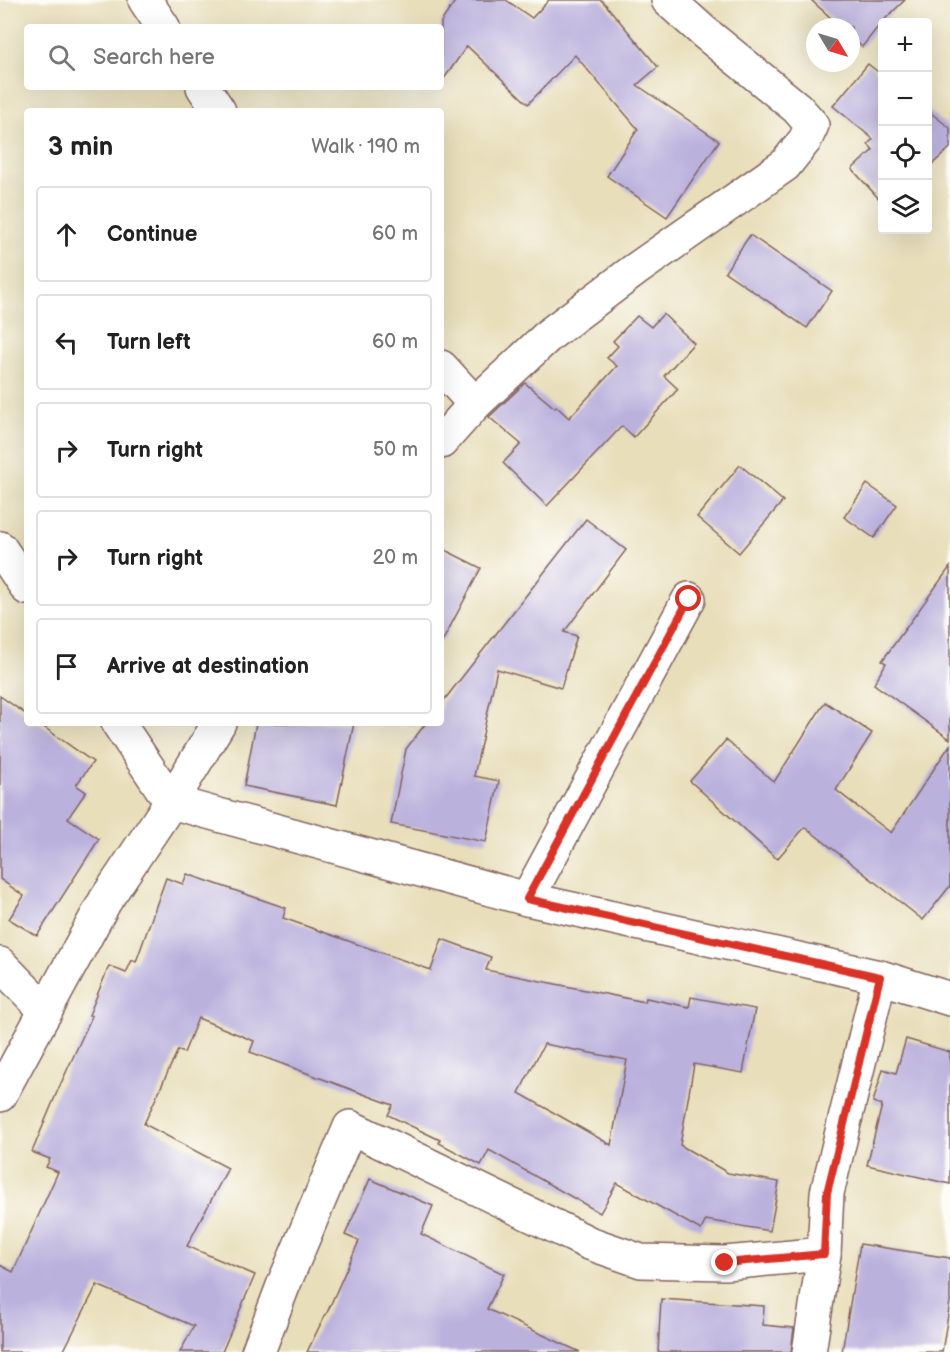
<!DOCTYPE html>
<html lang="en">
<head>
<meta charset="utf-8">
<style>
  :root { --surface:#fff; --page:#f2f2f2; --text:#222; --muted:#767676; --line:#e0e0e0 }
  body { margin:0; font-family:"Balsamiq Sans",sans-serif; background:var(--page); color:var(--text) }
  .controls { position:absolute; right:18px; top:18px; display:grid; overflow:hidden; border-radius:6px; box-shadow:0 6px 24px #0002 }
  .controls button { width:54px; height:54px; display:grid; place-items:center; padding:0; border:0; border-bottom:2px solid var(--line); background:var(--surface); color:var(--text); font:30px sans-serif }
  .compass { position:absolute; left:806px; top:18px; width:54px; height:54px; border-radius:50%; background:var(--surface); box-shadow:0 6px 24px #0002; rotate:128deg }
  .stop { position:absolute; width:18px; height:18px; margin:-14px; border:4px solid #d93025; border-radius:50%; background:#fff }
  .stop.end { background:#d93025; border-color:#fff; box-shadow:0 2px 6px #0008 }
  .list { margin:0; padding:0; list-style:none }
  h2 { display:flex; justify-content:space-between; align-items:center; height:78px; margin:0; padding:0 24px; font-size:26px }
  h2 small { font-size:20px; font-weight:400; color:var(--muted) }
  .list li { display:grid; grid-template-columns:39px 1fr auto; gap:18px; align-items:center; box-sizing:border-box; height:96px; margin:0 12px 12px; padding:0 12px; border:2px solid var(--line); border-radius:6px }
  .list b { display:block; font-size:22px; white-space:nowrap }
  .list em { font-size:20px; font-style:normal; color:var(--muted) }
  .icon { flex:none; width:33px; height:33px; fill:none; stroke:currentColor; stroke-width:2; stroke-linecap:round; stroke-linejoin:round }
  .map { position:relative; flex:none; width:950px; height:1352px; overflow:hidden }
  .search { position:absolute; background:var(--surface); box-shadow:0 6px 24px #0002; left:24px; top:24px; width:420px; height:66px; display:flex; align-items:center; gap:15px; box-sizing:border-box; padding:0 21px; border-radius:6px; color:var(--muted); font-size:22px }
  .panel { position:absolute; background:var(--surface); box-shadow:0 6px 24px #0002; left:24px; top:108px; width:420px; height:618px; border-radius:6px }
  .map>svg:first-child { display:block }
  .building { fill:#bab1dd; fill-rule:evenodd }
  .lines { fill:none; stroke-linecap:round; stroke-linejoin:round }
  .minor-casing { stroke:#81625d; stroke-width:36 }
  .minor { stroke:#fff; stroke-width:33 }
  .route { stroke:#d93025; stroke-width:8 }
</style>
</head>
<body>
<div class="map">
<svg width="950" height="1352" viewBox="0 0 950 1352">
  <rect width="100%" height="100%" fill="#fdfcf7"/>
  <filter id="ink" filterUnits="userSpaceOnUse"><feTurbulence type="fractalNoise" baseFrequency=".0167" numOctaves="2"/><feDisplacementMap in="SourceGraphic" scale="12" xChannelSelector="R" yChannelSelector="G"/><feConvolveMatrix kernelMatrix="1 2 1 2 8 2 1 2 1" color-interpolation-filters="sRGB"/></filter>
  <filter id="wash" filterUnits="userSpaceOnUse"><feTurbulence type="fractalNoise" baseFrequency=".008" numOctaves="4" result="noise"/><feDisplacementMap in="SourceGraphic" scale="24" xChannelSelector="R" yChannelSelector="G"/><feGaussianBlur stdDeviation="1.35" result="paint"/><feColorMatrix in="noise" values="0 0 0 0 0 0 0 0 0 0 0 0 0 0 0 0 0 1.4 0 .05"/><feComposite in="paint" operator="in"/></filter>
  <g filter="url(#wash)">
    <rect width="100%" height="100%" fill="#e8deba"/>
    <g id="blocks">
      <g class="building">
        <polygon points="456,0 506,0 532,18 549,0 601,0 606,5 658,67 637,85 719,141 667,217 607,176 638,129 575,55 528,104 467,46 441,83 441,22"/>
        <polygon points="811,0 905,0 882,22 862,47 851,36 851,27 841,27"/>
        <polygon points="868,64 882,75 882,202 852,169 873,150 868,144 873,139 833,106"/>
        <polygon points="927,110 950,128 950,148 927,169"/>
        <polygon points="750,235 832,291 807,328 725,272"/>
        <polygon points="663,314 694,343 664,376 678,389 634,437 622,426 547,506 503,463 521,444 489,417 525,383 555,408 556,406 569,418 617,366 607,358 618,346 613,341 637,316 651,327"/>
        <polygon points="740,465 783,501 739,553 697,517"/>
        <polygon points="867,484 897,505 874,538 844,517"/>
        <polygon points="586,519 626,550 564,632 577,636 561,688 497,669 474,776 499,781 486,842 391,824 406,749 426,723 441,723 441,704"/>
        <polygon points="441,548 481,568 441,644"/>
        <polygon points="950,567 950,739 874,684 886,663 882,661"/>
        <polygon points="0,696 27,715 27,723 38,723 93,762 76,785 86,792 68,818 99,839 37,936 9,919 24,896 0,879"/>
        <polygon points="825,702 872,733 836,790 891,833 950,745 950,886 923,920 805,827 777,859 690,781 726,740 774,782"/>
        <polygon points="256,723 354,723 337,805 244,786"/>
        <path d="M187,874L286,908L283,918L431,970L442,939L491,957L486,970L645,1002L646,998L689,1007L691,997L755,1009L743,1073L694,1064L680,1145L728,1173L779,1182L770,1231L706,1220L701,1230L617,1183L600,1213L489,1150L481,1165L439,1143L440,1140L388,1115L393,1105L250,1052L254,1041L198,1018L184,1053L178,1050L144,1124L228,1168L187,1246L255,1275L222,1352H180L194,1326L97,1285L63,1352H0V1265L13,1272L58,1172L46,1167L50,1159L32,1152L57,1092L92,1016L89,1015L109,966L126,973L132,960L136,962L166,878L183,884ZM544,1044L627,1060L611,1145L519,1093Z"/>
        <polygon points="906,1039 950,1052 950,1184 867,1165 882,1105 873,1102 883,1069 896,1073"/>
        <polygon points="370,1179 433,1206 421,1234 504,1274 487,1309 580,1352 307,1352 325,1315 326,1315 359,1241 345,1235"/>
        <polygon points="860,1244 950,1258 950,1302 942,1352 842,1352"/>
        <polygon points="661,1299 764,1306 763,1325 794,1328 791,1352 658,1352"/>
      </g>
    </g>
  </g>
  <g filter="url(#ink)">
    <use href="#blocks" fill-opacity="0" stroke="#81625d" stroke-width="1.5"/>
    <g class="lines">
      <g class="minor-casing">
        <g id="minor">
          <polyline points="145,0 163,27"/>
          <polyline points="203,87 219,111"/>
          <polyline points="441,367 475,404"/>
          <polyline points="441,442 475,404 550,334 635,270 785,165 805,140 812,125 797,108 705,33 668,0"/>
          <polyline points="0,548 27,588"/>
          <polyline points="118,723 171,802 527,899 880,977 950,999"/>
          <polyline points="527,899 689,599"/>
          <polyline points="0,964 46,1011"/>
          <polyline points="0,1095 105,901 171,802 219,723"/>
          <polyline points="258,1352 283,1286 350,1127 589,1243 641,1261 725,1263 824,1254"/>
          <polyline points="809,1352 824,1254 827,1193 880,977"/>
        </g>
      </g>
      <use href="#minor" class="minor"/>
    </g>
  </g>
  <g class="lines" filter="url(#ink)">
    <polyline class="route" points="689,599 527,899 880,977 827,1193 824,1254 725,1263"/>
  </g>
</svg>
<div class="controls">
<button>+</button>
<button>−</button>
<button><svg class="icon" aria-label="locate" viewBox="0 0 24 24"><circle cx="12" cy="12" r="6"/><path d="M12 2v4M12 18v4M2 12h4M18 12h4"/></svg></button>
<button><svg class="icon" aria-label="layers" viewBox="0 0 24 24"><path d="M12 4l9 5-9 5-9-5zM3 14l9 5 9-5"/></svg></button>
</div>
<svg class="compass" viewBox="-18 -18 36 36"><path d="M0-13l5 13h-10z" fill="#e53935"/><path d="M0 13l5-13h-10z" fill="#767676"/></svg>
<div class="stop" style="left:689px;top:599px"></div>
<div class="stop end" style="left:725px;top:1263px"></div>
<div class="search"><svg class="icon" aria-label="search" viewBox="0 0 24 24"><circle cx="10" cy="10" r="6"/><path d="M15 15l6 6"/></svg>Search here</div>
<section class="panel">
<h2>3 min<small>Walk · 190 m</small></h2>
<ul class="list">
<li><svg class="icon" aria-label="ahead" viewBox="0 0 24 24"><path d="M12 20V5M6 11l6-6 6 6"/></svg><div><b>Continue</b></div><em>60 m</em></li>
<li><svg class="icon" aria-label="left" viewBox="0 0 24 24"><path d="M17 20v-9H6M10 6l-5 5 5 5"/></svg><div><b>Turn left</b></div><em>60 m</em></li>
<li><svg class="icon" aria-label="right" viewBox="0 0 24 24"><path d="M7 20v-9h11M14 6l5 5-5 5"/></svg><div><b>Turn right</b></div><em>50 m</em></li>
<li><svg class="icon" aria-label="right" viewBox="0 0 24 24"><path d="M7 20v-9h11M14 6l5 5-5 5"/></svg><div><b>Turn right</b></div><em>20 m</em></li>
<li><svg class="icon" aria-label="arrive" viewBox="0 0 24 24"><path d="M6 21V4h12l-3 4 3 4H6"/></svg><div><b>Arrive at destination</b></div></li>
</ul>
</section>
</div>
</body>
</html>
